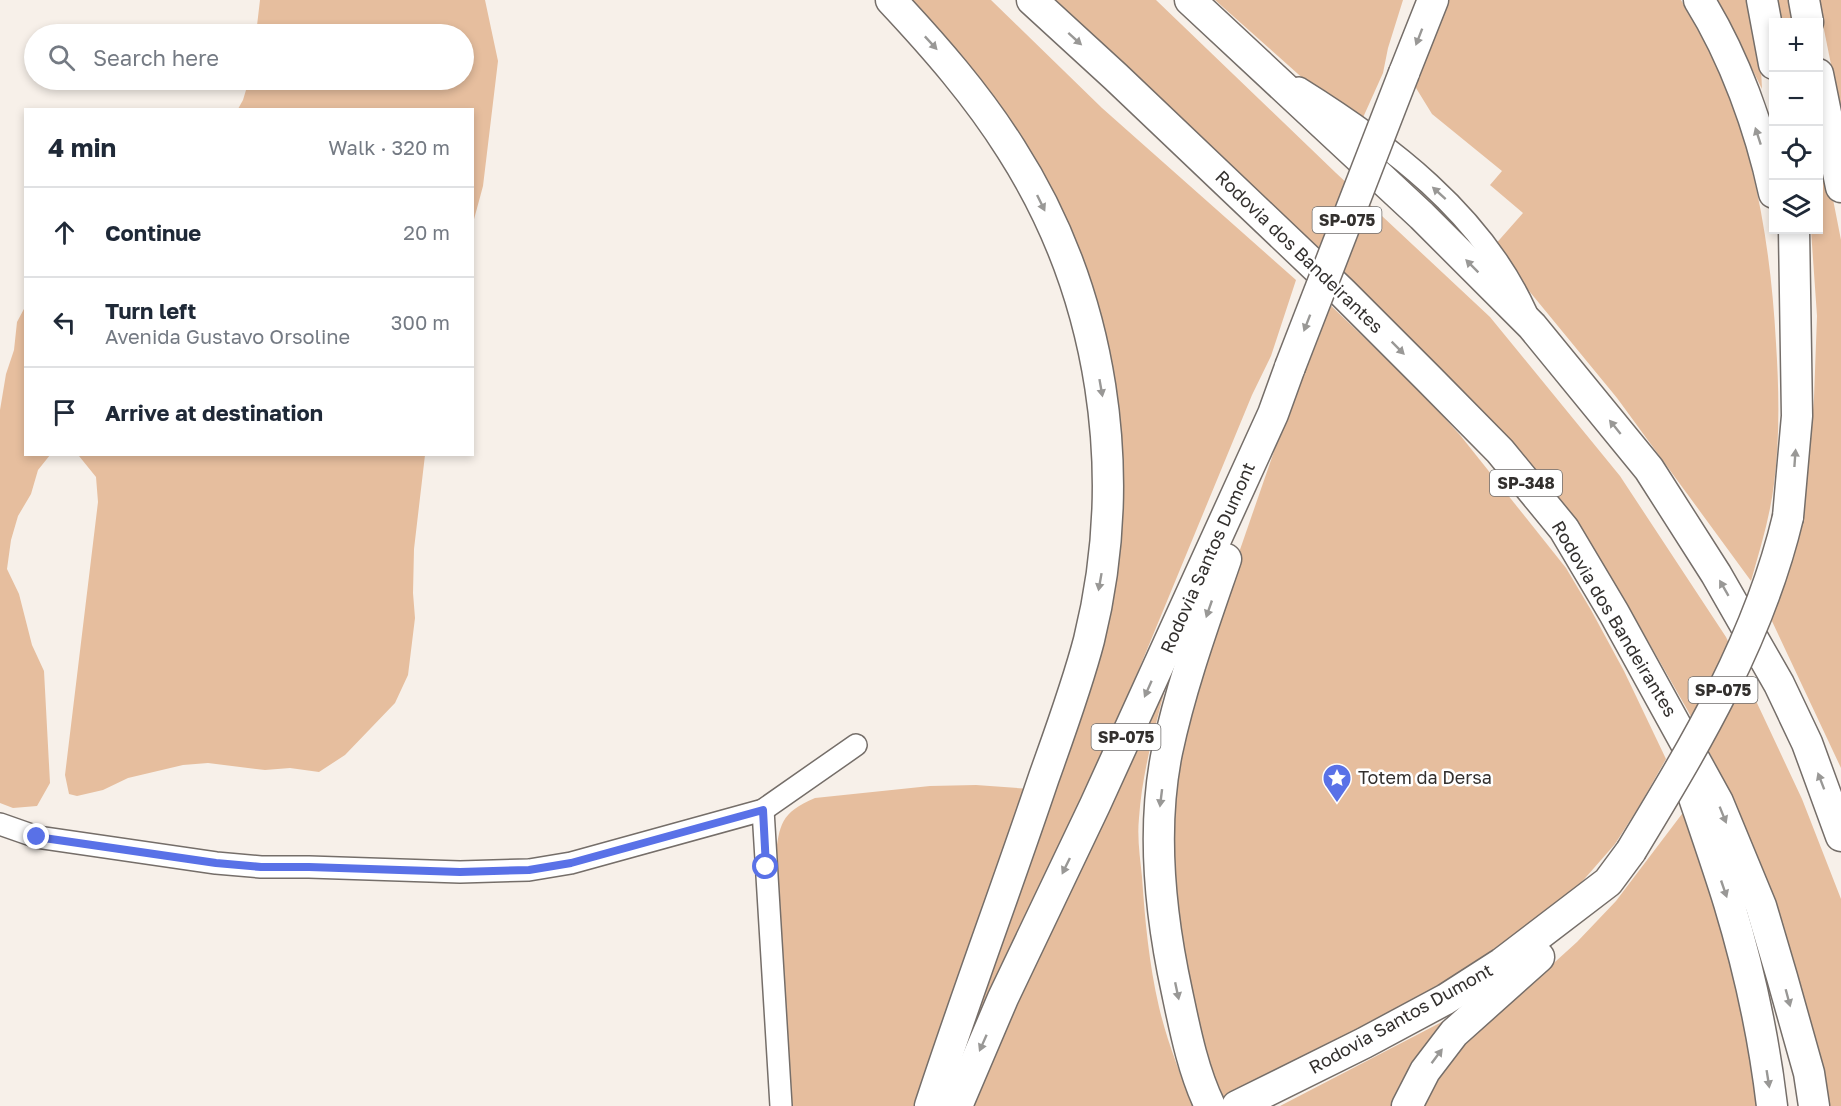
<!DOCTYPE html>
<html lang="en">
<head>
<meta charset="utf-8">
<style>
  :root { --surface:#fff; --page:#f2f2f3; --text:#1f2937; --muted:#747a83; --line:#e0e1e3 }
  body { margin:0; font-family:"Golos Text",sans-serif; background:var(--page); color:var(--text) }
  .controls { position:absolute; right:18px; top:18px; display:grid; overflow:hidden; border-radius:0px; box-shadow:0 3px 9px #0003 }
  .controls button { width:54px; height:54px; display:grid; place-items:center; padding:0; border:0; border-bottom:2px solid var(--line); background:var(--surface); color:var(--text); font:30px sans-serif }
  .stop { position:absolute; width:18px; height:18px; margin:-14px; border:4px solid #5971e7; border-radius:50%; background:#fff }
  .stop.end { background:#5971e7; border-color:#fff; box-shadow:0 2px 6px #0008 }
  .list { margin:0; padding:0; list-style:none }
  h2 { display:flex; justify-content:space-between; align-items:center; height:78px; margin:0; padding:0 24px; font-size:26px }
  h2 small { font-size:20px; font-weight:400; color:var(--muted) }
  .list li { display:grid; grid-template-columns:39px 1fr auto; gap:18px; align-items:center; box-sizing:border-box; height:90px; padding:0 24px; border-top:2px solid var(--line) }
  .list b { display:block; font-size:22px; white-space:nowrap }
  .list p { margin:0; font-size:20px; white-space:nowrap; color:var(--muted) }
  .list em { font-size:20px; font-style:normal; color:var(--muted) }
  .icon { flex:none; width:33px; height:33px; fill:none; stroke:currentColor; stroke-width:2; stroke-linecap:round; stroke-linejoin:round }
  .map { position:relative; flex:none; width:1841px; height:1106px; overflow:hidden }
  .search { position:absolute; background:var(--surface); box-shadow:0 3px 9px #0003; left:24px; top:24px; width:450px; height:66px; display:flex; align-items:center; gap:15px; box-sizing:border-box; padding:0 21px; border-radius:33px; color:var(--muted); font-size:22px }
  .panel { position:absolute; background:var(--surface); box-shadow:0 3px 9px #0003; left:24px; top:108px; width:450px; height:348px; border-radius:0px }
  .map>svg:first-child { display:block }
  .green { fill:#e6be9e }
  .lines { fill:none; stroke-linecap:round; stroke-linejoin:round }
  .minor-casing { stroke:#756e69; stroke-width:24 }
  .highway-casing { stroke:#756e69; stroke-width:33 }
  .minor { stroke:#fff; stroke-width:21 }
  .highway { stroke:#fff; stroke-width:30 }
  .highway-bridge-casing { stroke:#756e69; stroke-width:33; stroke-linecap:butt }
  .highway-bridge { stroke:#fff; stroke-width:30 }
  .oneway { fill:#999896 }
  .route { stroke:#5971e7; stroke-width:8 }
  .labels { text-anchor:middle; stroke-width:5; stroke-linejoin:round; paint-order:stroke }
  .shield { fill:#fff; stroke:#706e6d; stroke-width:1.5 }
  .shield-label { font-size:16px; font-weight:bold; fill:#33302e }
  .street-label { font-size:18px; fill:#33302e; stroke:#fff }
  .poi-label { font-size:18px; fill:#33302e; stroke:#fff; text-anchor:start }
</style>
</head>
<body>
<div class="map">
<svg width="1841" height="1106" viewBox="0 0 1841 1106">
  <rect width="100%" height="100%" fill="#f7f0e9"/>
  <g class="green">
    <polygon points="260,0 485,0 498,61 483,186 473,223 472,110 238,109 243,100 249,80 464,80 464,34 256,34"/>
    <polygon points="907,0 991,0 1102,108 1296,280 1271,356 1252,395 1132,686 1051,867 950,1080 1096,649 1092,306"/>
    <polygon points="1051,0 1156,0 1336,173 1490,317 1620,476 1726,637 1802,799 1841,899 1841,1106 1828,1106 1794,961 1749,838 1717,767 1688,711 1624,599 1548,486 1495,424 1433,361"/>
    <polygon points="1215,0 1403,0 1388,48 1383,73 1361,122 1307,82"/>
    <path d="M1447,0H1681C1696,26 1712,53 1724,81C1757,165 1771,252 1776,343C1779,389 1780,438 1774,484C1770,517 1760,549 1751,581L1617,398L1493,247L1523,213L1490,185L1502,171L1432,114L1416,88L1414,79Z"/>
    <polygon points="1718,0 1751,0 1760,49 1762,89"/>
    <polygon points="1778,0 1792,0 1797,22 1782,22"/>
    <polygon points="1818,0 1841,0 1841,114"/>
    <polygon points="1819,128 1841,240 1841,768 1771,619 1801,524 1808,469 1814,398 1817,316 1811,230 1818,230"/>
    <polygon points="1326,301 1421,392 1460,435 1566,568 1591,610 1624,671 1666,759 1640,805 1615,844 1580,884 1552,908 1484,961 1306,1061 1220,1099 1196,1025 1172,883 1174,783 1215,622"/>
    <polygon points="25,307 26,454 50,455 38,470 31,494 18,516 11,540 7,569 19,594 32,645 44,671 50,783 37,806 13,808 0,803 0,410 6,374 14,350 17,322"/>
    <polygon points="76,455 425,455 414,549 413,593 415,618 408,675 395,703 345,755 319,772 290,768 265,770 208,763 183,765 128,778 103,790 77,796 69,794 65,775 98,502 96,477 79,456"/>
    <path d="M1165,689C1154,731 1142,774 1139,818C1137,838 1140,857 1142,877C1145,920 1149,964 1159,1007C1167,1041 1180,1074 1193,1106H969L1159,690Z"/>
    <path d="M976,785L1030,789L918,1106H791L775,859C780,824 780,813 815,798L930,786Z"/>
    <polygon points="1688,806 1729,946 1760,1106 1424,1106 1435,1085 1459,1049 1577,942 1616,901"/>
    <path d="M1461,1012C1428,1041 1407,1063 1393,1106H1280Z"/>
  </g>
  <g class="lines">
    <g class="minor-casing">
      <g id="minor">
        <path d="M1299,88C1389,144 1481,213 1526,312"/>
        <polyline points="763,810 781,1106"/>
        <polyline points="0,824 37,837 216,863 261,867 309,867 460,872 529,870 571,863 763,810 856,745"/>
      </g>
    </g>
    <g class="highway-casing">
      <g id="highway">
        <path d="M891,0C935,47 977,95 1011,149C1104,294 1130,474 1089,640C1077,686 1060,732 1044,777C1007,887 966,996 930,1106"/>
        <polyline points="1032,0 1116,77 1342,292 1428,378 1500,451 1564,529 1614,613 1718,802 1761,906 1782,977 1809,1073 1814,1106"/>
        <polyline points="1190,0 1422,216 1532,326 1649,469 1716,574 1779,684 1807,743 1841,836"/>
        <path d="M1699,0C1734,56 1760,128 1774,193"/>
        <polyline points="1762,0 1774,64"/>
        <polyline points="1804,0 1808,22"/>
        <polyline points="1404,73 1433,0"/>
        <polyline points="1818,74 1841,187"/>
        <polyline points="1788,517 1797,416 1794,230"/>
        <path d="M1684,768C1699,813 1715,858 1729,903C1749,969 1764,1038 1772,1106"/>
        <polyline points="957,1106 1003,998 1095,805 1273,414 1290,367"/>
        <path d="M1210,1106C1193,1071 1185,1030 1177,992C1160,914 1151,831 1167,752C1181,686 1204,623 1226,559"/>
        <polyline points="1237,1106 1364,1043 1446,999 1502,963 1608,882 1631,851"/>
        <polyline points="1407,1106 1425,1071 1454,1033 1539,957"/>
      </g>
    </g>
    <use href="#minor" class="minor"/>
    <use href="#highway" class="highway"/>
    <g class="highway-bridge-casing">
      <g id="highway-bridge">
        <polyline points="1290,367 1404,73"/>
        <path d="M1631,851C1696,744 1759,639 1788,517"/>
      </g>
    </g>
    <use href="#highway-bridge" class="highway-bridge"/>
  </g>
  <defs><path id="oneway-solid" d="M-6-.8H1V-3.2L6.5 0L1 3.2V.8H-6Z" transform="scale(1.5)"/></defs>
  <g class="oneway">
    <use href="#oneway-solid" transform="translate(1419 37) rotate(111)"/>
    <use href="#oneway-solid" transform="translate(1075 39) rotate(42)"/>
    <use href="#oneway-solid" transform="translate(931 43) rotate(47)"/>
    <use href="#oneway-solid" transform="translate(1758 136) rotate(-108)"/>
    <use href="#oneway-solid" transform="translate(1439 193) rotate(-138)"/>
    <use href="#oneway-solid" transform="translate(1041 203) rotate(64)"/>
    <use href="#oneway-solid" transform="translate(1472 266) rotate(-135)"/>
    <use href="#oneway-solid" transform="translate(1307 323) rotate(111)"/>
    <use href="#oneway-solid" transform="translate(1398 348) rotate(45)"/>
    <use href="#oneway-solid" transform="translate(1101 388) rotate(80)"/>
    <use href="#oneway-solid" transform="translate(1615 427) rotate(-129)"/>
    <use href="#oneway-solid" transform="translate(1795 458) rotate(-86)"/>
    <use href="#oneway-solid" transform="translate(1100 582) rotate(100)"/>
    <use href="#oneway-solid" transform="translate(1724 588) rotate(-120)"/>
    <use href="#oneway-solid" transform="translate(1209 609) rotate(109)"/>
    <use href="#oneway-solid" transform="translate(1148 689) rotate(114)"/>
    <use href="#oneway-solid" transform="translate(1821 781) rotate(-111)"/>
    <use href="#oneway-solid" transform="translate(1161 798) rotate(97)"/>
    <use href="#oneway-solid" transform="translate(1723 815) rotate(68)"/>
    <use href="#oneway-solid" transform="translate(1066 866) rotate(116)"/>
    <use href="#oneway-solid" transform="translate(1724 889) rotate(71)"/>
    <use href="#oneway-solid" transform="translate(1177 991) rotate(78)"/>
    <use href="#oneway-solid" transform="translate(1788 998) rotate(75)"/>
    <use href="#oneway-solid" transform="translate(983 1043) rotate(114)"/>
    <use href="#oneway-solid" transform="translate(1437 1056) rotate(-53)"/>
    <use href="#oneway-solid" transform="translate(1768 1079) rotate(81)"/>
  </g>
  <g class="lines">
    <polyline class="route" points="37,837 216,863 261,867 309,867 460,872 529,870 571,863 763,810 766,867"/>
  </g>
  <defs>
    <g id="sight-pin" transform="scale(1.5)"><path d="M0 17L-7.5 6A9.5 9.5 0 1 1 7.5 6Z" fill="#5971e7" stroke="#fff"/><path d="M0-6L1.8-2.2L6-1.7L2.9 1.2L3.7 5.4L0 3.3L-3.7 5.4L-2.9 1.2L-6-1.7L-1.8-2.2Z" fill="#fff"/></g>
  </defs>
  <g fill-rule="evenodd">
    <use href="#sight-pin" x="1337" y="778"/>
  </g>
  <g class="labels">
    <g class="shield">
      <rect x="1312.5" y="207" width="69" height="26" rx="4.5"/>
      <rect x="1490" y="470" width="72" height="26" rx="4.5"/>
      <rect x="1688.5" y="677" width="69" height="26" rx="4.5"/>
      <rect x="1091.5" y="724" width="69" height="26" rx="4.5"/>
    </g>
    <g class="shield-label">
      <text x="1347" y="226">SP-075</text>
      <text x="1526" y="489">SP-348</text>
      <text x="1723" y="696">SP-075</text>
      <text x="1126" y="743">SP-075</text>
    </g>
    <g class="street-label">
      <text transform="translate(1299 252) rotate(44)" y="6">Rodovia dos Bandeirantes</text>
      <text transform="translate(1208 558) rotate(-66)" y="6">Rodovia Santos Dumont</text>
      <text transform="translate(1614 619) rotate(59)" y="6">Rodovia dos Bandeirantes</text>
      <text transform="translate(1401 1019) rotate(-29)" y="6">Rodovia Santos Dumont</text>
    </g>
    <g class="poi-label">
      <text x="1358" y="784">Totem da Dersa</text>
    </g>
  </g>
</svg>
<div class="controls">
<button>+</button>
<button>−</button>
<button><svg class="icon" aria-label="locate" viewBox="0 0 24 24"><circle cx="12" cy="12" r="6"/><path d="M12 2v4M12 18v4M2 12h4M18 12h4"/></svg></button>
<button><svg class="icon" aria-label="layers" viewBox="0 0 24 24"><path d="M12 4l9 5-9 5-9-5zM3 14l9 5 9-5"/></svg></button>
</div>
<div class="stop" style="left:766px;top:867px"></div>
<div class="stop end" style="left:37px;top:837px"></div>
<div class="search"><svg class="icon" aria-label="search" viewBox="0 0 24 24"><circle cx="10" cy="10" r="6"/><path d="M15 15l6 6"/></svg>Search here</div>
<section class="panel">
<h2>4 min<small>Walk · 320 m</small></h2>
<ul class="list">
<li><svg class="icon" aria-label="ahead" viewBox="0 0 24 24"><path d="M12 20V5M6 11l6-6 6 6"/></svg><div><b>Continue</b></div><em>20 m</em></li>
<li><svg class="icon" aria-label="left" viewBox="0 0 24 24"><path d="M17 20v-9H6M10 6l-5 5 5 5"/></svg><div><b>Turn left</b><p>Avenida Gustavo Orsoline</p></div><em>300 m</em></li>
<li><svg class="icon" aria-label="arrive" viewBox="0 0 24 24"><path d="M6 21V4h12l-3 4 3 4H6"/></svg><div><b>Arrive at destination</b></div></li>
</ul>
</section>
</div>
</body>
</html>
